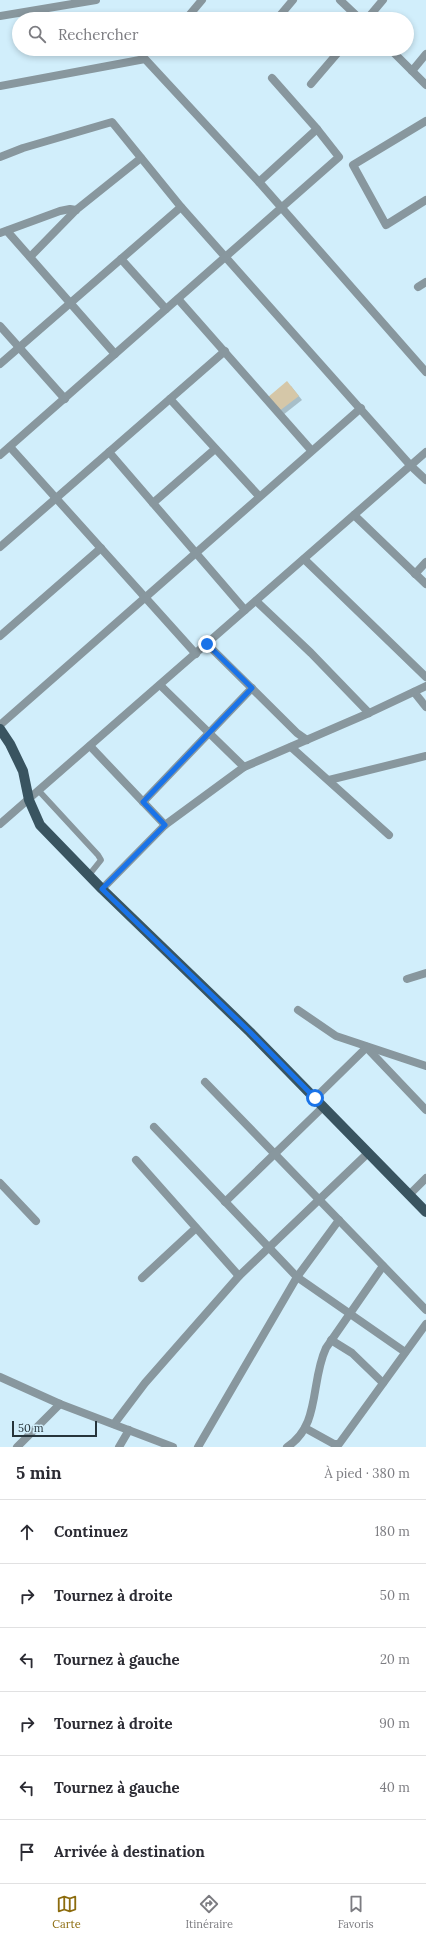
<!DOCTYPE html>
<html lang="fr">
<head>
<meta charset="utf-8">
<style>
  :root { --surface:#fff; --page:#f2f2f3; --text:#2b2b33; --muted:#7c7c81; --line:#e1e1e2; --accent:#8c6b0d }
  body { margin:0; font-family:Lora,serif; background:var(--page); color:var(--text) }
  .scale { position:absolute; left:12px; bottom:10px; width:85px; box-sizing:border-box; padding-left:4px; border:2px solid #26343b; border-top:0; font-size:11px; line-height:14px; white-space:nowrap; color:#26343b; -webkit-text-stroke:3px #d1eefb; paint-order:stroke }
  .stop { position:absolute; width:12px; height:12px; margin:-9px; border:3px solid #1a73e8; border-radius:50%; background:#fff }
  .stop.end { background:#1a73e8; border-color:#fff; box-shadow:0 1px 4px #0008 }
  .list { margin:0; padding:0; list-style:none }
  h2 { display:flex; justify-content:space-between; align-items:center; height:52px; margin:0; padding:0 16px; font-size:17px }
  h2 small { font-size:13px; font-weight:400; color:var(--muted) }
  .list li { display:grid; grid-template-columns:26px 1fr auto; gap:12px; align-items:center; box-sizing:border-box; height:64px; padding:0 16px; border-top:1px solid var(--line) }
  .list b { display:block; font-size:15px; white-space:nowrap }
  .list em { font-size:13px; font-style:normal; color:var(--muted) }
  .icon { flex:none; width:22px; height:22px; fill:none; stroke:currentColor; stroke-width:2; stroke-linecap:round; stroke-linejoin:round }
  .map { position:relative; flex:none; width:426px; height:1447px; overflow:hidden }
  .search { position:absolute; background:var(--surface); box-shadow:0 2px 6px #0003; left:12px; right:12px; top:12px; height:44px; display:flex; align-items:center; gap:10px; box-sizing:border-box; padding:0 14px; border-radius:22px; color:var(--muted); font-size:15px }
  .sheet { height:436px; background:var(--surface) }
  nav { display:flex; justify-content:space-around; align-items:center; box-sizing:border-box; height:56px; border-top:1px solid var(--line); background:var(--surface); font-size:11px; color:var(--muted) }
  nav a { display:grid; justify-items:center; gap:2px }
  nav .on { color:var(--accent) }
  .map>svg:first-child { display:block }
  .shadow { fill:#0003 }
  .building { fill:#d5c7a8 }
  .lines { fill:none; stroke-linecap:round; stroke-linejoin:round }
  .lane { stroke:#88979e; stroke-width:6 }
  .street { stroke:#88979e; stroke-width:8 }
  .primary { stroke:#395460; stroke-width:10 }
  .route { stroke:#1a73e8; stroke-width:5 }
</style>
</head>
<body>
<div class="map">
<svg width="426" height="1447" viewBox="0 0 426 1447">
  <rect width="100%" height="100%" fill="#d1eefb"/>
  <polygon class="shadow" points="291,386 302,400 283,415 279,412"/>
  <polygon class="building" points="287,381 299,396 278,412 267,398"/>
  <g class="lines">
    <polyline class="lane" points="39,791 98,855 101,860 89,875"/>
    <g class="street">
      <polyline points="340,0 360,19"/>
      <polyline points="0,16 96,0"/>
      <polyline points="186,19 202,0"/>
      <polyline points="277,19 293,0"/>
      <polyline points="367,19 383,0"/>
      <polyline points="390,49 426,85"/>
      <polyline points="412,71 426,54"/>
      <polyline points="311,84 341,49"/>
      <polyline points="0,86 145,59 259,182 426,372"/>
      <polyline points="426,121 353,165 386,225 426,200"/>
      <polyline points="0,157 23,148 112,122 181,207 411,466 426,480"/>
      <polyline points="259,182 317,129"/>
      <polyline points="7,231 115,354"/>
      <polyline points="0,233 60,211 70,209 76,210"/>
      <polyline points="30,257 76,210 141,158"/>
      <polyline points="121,259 166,309"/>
      <polyline points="418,287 426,282"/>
      <polyline points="178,299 311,450"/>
      <polyline points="0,326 65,399"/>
      <polyline points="0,364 181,207"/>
      <polyline points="170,399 259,496"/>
      <polyline points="10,447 196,654"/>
      <polyline points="109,452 245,610"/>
      <polyline points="0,455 339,157 317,129 272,78"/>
      <polyline points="153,503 215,449"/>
      <polyline points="354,515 426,584"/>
      <polyline points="0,547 225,351"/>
      <polyline points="304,559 426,677"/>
      <polyline points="415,574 426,562"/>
      <polyline points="256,601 311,653 369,713"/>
      <polyline points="0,636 101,548"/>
      <polyline points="207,644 297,733 307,740"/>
      <polyline points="160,685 244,767"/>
      <polyline points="414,692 426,707"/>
      <polyline points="0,725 361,408"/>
      <polyline points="90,746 165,825"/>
      <polyline points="291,747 389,835"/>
      <polyline points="329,780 426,756"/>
      <polyline points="143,802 252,688"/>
      <polyline points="0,824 426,452"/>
      <polyline points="102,889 165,825 244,767 369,713 426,686"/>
      <polyline points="407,979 426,973"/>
      <polyline points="298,1010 336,1036 426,1066"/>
      <polyline points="367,1048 426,1110"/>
      <polyline points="205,1082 426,1310"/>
      <polyline points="315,1098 367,1047"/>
      <polyline points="154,1127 297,1277 405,1352"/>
      <polyline points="136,1160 239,1276"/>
      <polyline points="0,1183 36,1221"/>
      <polyline points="409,1195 426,1178"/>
      <polyline points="225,1202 323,1107"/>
      <polyline points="142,1278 196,1228"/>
      <polyline points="331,1340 352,1353 383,1383"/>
      <polyline points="0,1377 60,1404 173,1447"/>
      <polyline points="114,1424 145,1383 239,1276 368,1153"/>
      <polyline points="305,1428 334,1444 339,1444 426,1324"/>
      <polyline points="17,1447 60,1404"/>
      <polyline points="119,1447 129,1430"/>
      <polyline points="198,1447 297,1277 339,1220"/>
      <path d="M287,1447C321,1425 310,1382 326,1348L383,1266"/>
    </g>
    <polyline class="primary" points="0,729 10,744 23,771 29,800 40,825 102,889 250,1032 426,1212"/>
  </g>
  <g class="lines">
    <polyline class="route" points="207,644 252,688 143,802 165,825 102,889 250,1032 315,1098"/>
  </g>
</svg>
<div class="scale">50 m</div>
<div class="stop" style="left:315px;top:1098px"></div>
<div class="stop end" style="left:207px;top:644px"></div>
<div class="search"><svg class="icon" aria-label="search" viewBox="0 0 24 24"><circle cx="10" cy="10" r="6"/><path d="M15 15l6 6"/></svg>Rechercher</div>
</div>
<section class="sheet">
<h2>5 min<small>À pied · 380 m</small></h2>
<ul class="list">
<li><svg class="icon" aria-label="ahead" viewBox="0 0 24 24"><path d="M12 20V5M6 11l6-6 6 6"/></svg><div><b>Continuez</b></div><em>180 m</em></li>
<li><svg class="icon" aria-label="right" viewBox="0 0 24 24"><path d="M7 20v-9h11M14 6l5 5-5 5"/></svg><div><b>Tournez à droite</b></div><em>50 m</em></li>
<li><svg class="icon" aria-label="left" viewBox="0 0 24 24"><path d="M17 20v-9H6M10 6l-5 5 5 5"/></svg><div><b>Tournez à gauche</b></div><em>20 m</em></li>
<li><svg class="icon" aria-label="right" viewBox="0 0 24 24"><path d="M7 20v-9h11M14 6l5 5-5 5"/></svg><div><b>Tournez à droite</b></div><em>90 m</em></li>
<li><svg class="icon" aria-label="left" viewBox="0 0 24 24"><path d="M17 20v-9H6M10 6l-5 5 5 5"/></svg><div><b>Tournez à gauche</b></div><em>40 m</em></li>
<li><svg class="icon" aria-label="arrive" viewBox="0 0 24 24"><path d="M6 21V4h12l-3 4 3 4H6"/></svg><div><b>Arrivée à destination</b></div></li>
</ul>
</section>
<nav>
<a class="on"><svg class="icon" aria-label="map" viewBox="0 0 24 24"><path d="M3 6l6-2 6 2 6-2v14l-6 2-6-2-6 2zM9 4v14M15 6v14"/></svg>Carte</a>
<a><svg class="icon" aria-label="directions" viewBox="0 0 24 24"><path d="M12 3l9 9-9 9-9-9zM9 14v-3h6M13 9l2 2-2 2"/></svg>Itinéraire</a>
<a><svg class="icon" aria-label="saved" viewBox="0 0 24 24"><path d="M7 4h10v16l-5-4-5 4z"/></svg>Favoris</a>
</nav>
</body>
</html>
